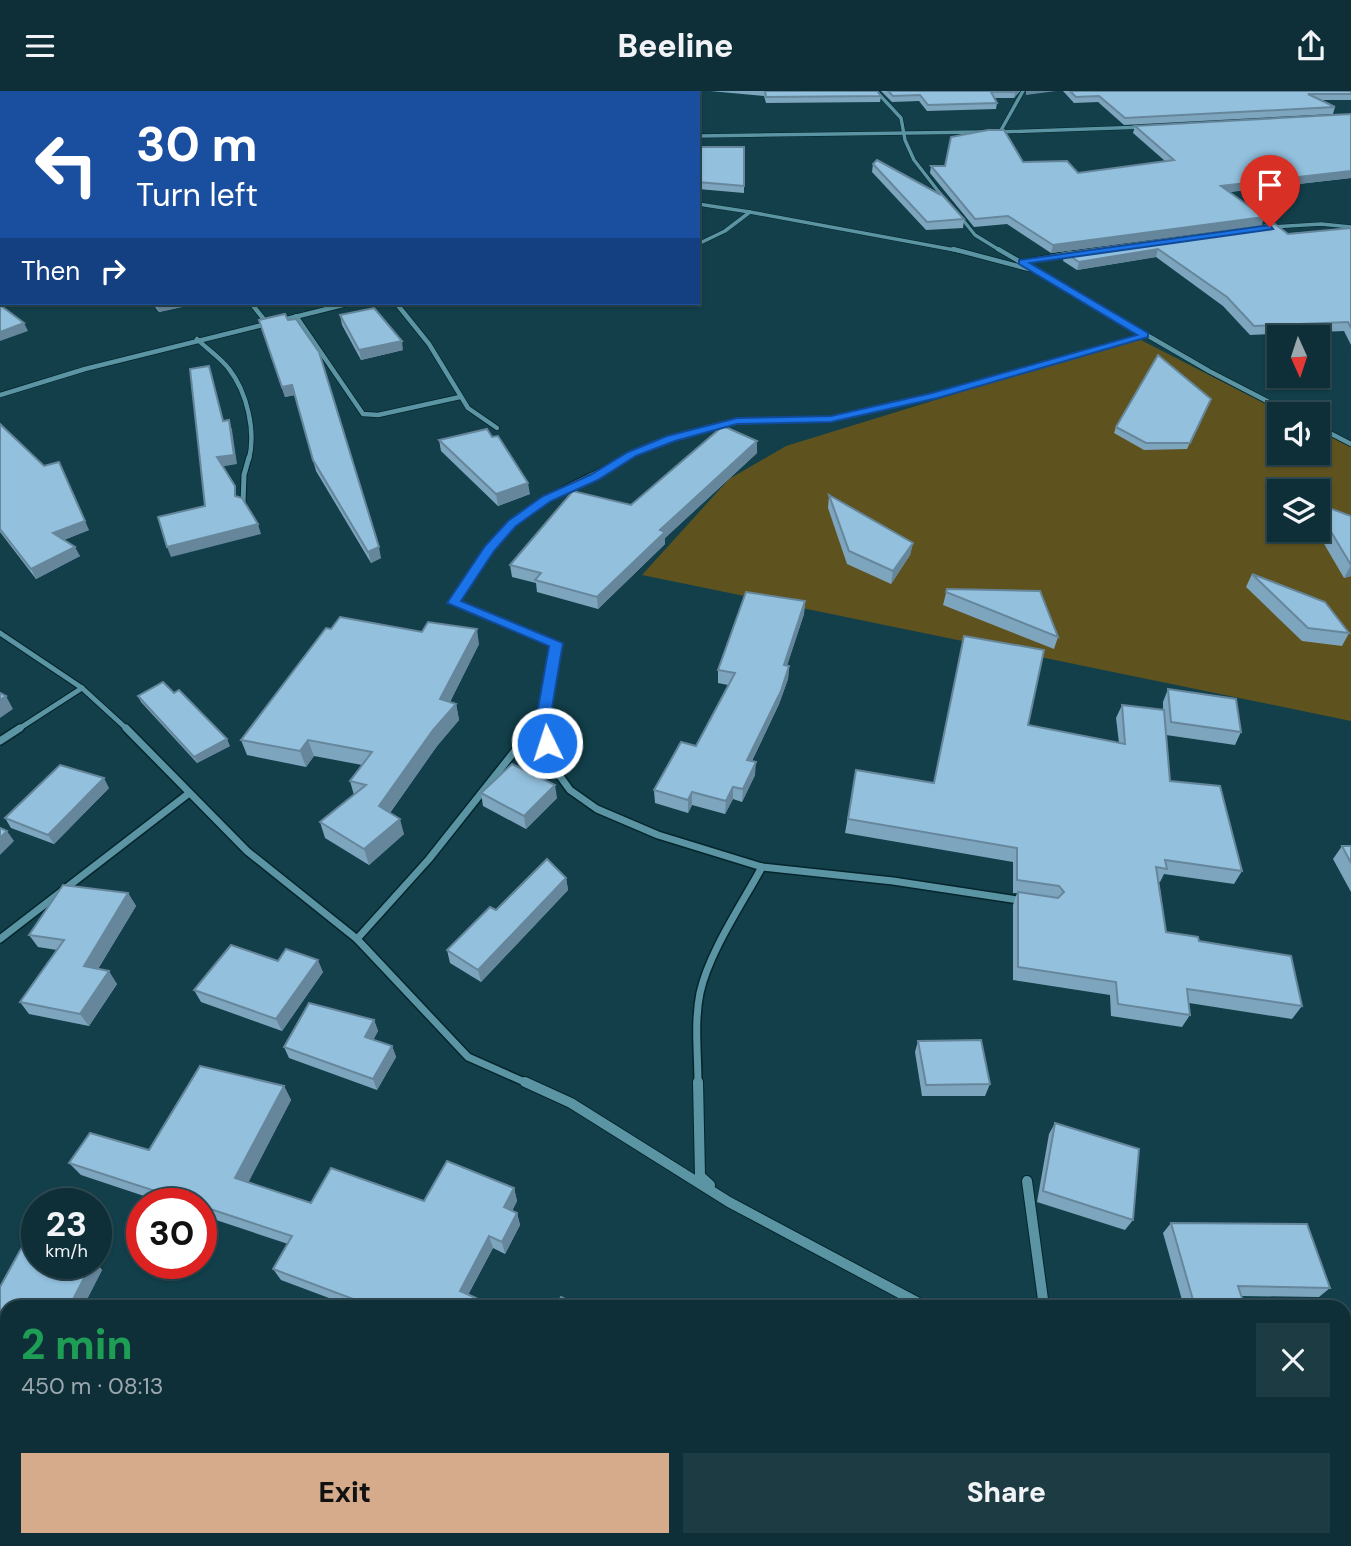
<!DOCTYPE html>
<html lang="en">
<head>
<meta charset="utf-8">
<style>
  body { margin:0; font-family:"DM Sans",sans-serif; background:#1c3b43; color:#f1f3f6; height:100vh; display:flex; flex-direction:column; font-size:26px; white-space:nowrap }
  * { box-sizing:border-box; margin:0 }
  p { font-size:23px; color:#9ba9ae }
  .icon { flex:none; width:38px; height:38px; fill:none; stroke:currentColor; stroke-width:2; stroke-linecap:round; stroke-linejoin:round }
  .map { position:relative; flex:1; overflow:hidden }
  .details { position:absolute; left:0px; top:1209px; width:1351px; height:247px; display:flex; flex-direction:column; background:#0e2f38; border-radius:21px 21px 0 0; box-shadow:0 2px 5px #0004,0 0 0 2px #2e4a53 }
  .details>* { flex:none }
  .guide { position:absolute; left:0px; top:0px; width:700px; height:214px; box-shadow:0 2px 5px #0004,0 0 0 2px #2e4a53; background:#1a4fa0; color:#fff; overflow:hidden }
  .needle { width:46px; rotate:177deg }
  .controls { position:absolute; left:1267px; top:234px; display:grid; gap:14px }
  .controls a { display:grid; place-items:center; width:63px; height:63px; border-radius:0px; background:#0e2f38; box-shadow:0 2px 5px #0004,0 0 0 2px #2e4a53; font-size:35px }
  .speed { position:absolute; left:21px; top:1097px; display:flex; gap:14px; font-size:35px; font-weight:700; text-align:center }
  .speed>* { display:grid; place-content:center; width:91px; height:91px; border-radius:50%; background:#0e2f38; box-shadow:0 2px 5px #0004,0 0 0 2px #2e4a53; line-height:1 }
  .speed small { font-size:18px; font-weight:400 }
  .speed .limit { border:10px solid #d22; background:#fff; color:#111 }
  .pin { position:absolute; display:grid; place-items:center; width:60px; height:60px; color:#fff; margin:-72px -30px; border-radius:50% 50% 50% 0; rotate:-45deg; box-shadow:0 0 7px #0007 }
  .pin .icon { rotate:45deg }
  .me { position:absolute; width:77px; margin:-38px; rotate:356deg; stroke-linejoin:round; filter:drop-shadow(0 0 5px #0008) }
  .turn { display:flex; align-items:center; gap:24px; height:147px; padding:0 21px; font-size:32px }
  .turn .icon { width:91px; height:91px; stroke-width:2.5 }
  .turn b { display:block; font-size:49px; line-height:60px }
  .then { display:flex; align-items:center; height:66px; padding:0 21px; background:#0003; gap:14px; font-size:26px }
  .round { display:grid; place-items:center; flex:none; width:74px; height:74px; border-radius:0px; background:#1c3b43 }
  .head { display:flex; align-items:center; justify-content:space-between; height:119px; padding:0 21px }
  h1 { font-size:42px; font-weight:800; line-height:52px; color:#1e9e55 }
  .action { display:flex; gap:14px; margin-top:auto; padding:14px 21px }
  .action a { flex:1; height:80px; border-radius:0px; background:#d6ab8b; color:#111; font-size:28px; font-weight:800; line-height:80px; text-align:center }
  .action a+a { background:#1c3b43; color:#f1f3f6 }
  header { display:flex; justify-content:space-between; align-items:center; height:91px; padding:0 21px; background:#0e2f38; font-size:32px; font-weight:800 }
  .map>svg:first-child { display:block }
</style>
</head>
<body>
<header><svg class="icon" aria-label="menu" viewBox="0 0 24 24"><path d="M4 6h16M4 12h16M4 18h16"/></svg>Beeline<svg class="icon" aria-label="share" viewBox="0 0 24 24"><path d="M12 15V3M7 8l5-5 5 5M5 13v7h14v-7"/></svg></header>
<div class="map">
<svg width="1351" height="1455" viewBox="0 0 1351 1455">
  <rect width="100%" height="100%" fill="#123f4a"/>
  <path fill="#5e521f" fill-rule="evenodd" d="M1137 247 1287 324H1279V362H1318V339L1351 356V630L642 484 729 388 786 355ZM1279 401H1318V439H1279Z"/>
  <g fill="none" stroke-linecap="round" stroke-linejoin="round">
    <defs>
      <g id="street-far4">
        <polyline points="876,0 901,27 905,49 914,69 942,105"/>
        <polyline points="999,41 1144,36"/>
        <polyline points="1000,41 1023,0"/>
        <polyline points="698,45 983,41"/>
        <polyline points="698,113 750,121"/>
        <polyline points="959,124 975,144 1001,160"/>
        <polyline points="1271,136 1321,133 1351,136"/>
        <polyline points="698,153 725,140 750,121 960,160"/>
      </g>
      <g id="street-far3">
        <polyline points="953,158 1029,178"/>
        <polyline points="998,158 1209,280 1294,324"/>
        <polyline points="1022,171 1072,162"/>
        <polyline points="251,212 266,231"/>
        <polyline points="396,212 429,253 468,317 497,337"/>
        <polyline points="296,225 363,323 378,324 460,306"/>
        <path d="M197 248C207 258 221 267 229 278 247 301 256 340 249 368"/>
        <polyline points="0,304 85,278 351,212"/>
        <polyline points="1318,336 1351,353"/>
        <polyline points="624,368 671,348 737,330 832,328 934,305 1145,244"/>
      </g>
      <g id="street-far2">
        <polyline points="243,412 244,384 249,366"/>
        <polyline points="0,542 82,597 128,639"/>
        <polyline points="17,639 82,597"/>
        <polyline points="531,639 544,623"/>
        <path d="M546 639 544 623 557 553 454 512C480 472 504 434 546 408 571 392 601 382 627 366"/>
      </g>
      <g id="street-far1">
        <polyline points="126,637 247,760 357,848 468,966 529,993"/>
        <polyline points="545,637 554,677 570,699 597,718 658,744 762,776 893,790 1025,810"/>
        <polyline points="0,650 20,637"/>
        <polyline points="0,848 188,703"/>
        <polyline points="357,848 429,768 533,637"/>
        <path d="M698 993C698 963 694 931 700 902 709 861 742 813 762 776"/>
      </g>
      <g id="street">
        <polyline points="525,991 571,1012 729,1111 926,1216"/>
        <polyline points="698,991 700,1085 710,1094"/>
        <polyline points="1027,1090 1044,1216"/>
        <polyline points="1188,1449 1193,1455"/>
      </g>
    </defs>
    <use href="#street-far4" stroke="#05252c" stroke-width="4.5"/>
    <use href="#street-far3" stroke="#05252c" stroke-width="6"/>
    <use href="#street-far2" stroke="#05252c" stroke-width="7"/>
    <use href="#street-far1" stroke="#05252c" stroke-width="10"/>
    <use href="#street" stroke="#05252c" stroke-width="12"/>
    <use href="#street-far4" stroke="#5b95a4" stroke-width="3.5"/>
    <use href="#street-far3" stroke="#5b95a4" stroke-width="4.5"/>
    <use href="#street-far2" stroke="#5b95a4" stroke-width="5"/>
    <use href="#street-far1" stroke="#5b95a4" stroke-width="7"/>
    <use href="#street" stroke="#5b95a4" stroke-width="10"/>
  </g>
  <g fill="#7ea5be">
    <polygon points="710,0 877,0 881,5 880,11 766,12 764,5"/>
    <polygon points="881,0 1020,0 1014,7 994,7 997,12 996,18 927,20 919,10 892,11"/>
    <polygon points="1063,0 1351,0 1351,9 1321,9 1335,16 1333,23 1124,34 1098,11 1074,12"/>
    <polygon points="1351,23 1351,87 1230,101 1262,134 1051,162 1007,133 974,136 930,82 931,75 1023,71 1078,82 1165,70 1133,42 1135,35"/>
    <polygon points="698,56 744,56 744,102 698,98"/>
    <polygon points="873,73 937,102 937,98 964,128 963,137 926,139 872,81"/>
    <polygon points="1351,137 1351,254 1344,240 1250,244 1223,215 1156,166 1077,179 1063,170 1065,162"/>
    <polygon points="152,212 200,212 159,221"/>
    <polygon points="340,224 403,259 361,269 342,234"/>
    <polygon points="259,229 381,467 371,472 316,380 295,304 285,306"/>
    <polygon points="1211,308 1187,358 1144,359 1114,342 1116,336"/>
    <polygon points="0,333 89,439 64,449 80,465 36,488 0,441"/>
    <polygon points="492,346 530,403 498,415 441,360 439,349"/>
    <polygon points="757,350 757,362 665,447 665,453 598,518 537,501 536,492 512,486 510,474"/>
    <polygon points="829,404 913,452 910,464 891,493 847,473 828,417"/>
    <polygon points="1318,413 1351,425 1351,485 1344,487 1316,439 1318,439"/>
    <polygon points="1252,483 1349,542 1342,555 1302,550 1246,496"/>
    <polygon points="947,498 1058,546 1054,558 943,514"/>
    <polygon points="805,510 804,523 787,574 789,575 788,588 779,613 752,670 755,684 742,711 733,708 725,723 692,714 688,722 655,712 654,699 696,655 728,594 718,592 718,579"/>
    <polygon points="331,538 479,553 450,611 456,613 459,629 437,655 390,722 404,743 369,774 325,747 320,731 354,704 350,690 362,674 314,665 306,676 247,664 241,649"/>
    <polygon points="1168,598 1241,641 1235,654 1166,644 1170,690 1242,780 1234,793 1164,783 1160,791 1159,791 1166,841 1199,850 1302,915 1292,928 1189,912 1190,924 1182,936 1111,925 1110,904 1013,889 1013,814 1017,802 1013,802 1013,771 845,742 856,679 933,692 1119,652 1116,627 1122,614 1163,619 1163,611"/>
    <polygon points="138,605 230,655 197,672 141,611"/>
    <polygon points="109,697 54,753 11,737 5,727"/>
    <polygon points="481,702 557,707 526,738 483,715"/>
    <polygon points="1342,755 1351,755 1351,801 1333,768"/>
    <polygon points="566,787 568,799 481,891 450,872 447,859 496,819"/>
    <polygon points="128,802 136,815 98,878 117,893 89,935 29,923 20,911 57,859 38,856 29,844"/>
    <polygon points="278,870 323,881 282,940 201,911 194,899"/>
    <polygon points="374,929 378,940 373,949 392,955 396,966 377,999 289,967 284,956"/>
    <polygon points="918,950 990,993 985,1005 922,1005 915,961"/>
    <polygon points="284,995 291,1009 248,1091 311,1112 424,1110 514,1097 517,1110 512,1120 517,1122 520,1134 505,1163 493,1157 468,1204 479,1216 353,1216 281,1189 273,1178 288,1153 201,1124 201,1113 168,1113 81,1084 69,1072 149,1059"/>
    <polygon points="1055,1032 1133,1129 1125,1139 1037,1111 1049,1043"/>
    <polygon points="1171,1132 1330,1197 1319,1206 1241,1205 1245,1216 1184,1216 1163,1142"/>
    <polygon points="37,1172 96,1172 102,1179 83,1216 7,1216 7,1318 0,1317 0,1196"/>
    <polygon points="1351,1345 1351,1390 1344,1385 1344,1361"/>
    <polygon points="1351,1435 1351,1455 1337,1455 1341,1449 1344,1449 1344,1445"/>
    <polygon points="1091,1449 1169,1449 1174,1455 1096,1455"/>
  </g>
  <g fill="#66869b">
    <polygon points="1016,0 1020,0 1014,7 1015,1"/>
    <polygon points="1026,0 1056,0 1026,4"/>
    <polygon points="1351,80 1351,87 1218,102 1221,95"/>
    <polygon points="1264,126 1262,134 1051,162 1053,154"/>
    <polygon points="1158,158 1156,166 1077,179 1079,171"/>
    <polygon points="156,212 200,212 159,221"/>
    <polygon points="24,232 28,240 0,250 0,241"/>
    <polygon points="402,250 403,259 361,269 359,259"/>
    <polygon points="292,294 295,304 285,306 282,296"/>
    <polygon points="229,329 232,339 237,373 220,376 217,366"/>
    <polygon points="757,350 757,362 665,447 665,453 598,518 597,506 660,439"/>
    <polygon points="59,371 89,439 58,451 53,442"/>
    <polygon points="528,392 530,403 498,415 496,403"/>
    <polygon points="258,433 261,443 171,466 167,456"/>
    <polygon points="913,452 910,464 891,493 893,480"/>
    <polygon points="75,456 80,465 36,488 31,478"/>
    <polygon points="379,456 381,467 371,472 368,461"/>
    <polygon points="1351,474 1351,485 1344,487"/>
    <polygon points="805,510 804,523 783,587 784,574"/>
    <polygon points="477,538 479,553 443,624 440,608"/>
    <polygon points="789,575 788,588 779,613 746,682 747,669"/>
    <polygon points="6,605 13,618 0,627 0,609"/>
    <polygon points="456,613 459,629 437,655 383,731 379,715 433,639"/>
    <polygon points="227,648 230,655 197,672 194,666"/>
    <polygon points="308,649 314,665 306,676 300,660"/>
    <polygon points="756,671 755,684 742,711 743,698"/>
    <polygon points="104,687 109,697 54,753 48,744"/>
    <polygon points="555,694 557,707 526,738 524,725"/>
    <polygon points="733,696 733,708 725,723 726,710"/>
    <polygon points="692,701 692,714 688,722 688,709"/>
    <polygon points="400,728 404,743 369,774 364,758"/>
    <polygon points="7,740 14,750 0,764 0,747"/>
    <polygon points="566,787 568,799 481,891 478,879"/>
    <polygon points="128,802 136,815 92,888 84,875"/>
    <polygon points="318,869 323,881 282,940 276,928"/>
    <polygon points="109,880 117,893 89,935 80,923"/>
    <polygon points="374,929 378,940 369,957 365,946"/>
    <polygon points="392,955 396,966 377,999 373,988"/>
    <polygon points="284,995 291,1009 244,1100 235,1087"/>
    <polygon points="514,1097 517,1110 507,1128 504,1116"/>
    <polygon points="517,1122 520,1134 505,1163 502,1151"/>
    <polygon points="489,1145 493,1157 464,1211 460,1200"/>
    <polygon points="92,1172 96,1172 102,1179 83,1216 69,1216"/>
    <polygon points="476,1207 479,1216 471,1216"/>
    <polygon points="345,1449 351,1449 354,1451 352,1455 342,1455"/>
  </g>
  <g fill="#92c0dd" stroke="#66869b" stroke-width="2">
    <polygon points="0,0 701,0 699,14 698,2 2,2 2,28 0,28"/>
    <polygon points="765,0 877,0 881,5 766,6"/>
    <polygon points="888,0 1016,0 1015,1 991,1 997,12 928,14 920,4 893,5"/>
    <polygon points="1070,0 1351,0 1351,3 1308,3 1335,16 1125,27 1099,5 1076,6"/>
    <polygon points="1351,23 1351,80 1221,95 1264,126 1053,154 1008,125 975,128 931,75 945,75 951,46 988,39 1004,39 1023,71 1067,70 1078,82 1174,69 1135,35"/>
    <polygon points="698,56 744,56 744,95 698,91"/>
    <polygon points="877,69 939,103 937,98 964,128 927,131 873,73"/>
    <polygon points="2,103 2,154 0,154 0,105"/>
    <polygon points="1275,133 1288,143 1351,137 1351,237 1348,231 1254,235 1227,206 1158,158 1079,171 1065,162"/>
    <polygon points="0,214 24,232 0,241"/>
    <polygon points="374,217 402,250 359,259 340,224"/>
    <polygon points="285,223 288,229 296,228 319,261 379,456 368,461 313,369 292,294 282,296 259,229"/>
    <polygon points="1158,264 1211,308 1190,352 1146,352 1116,336"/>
    <polygon points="209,275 223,330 229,329 234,364 217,366 235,395 235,405 242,407 258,433 167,456 158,426 205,415 190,278"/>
    <polygon points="0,333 44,375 59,371 85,430 53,442 75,456 31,478 0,438"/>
    <polygon points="723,335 757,350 660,439 665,441 597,506 535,489 541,482 510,474 573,400 631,414"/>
    <polygon points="487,338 492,346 498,345 528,392 496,403 439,349"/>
    <polygon points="829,404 913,452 893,480 849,460"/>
    <polygon points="1318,413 1351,425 1351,474 1318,419"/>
    <polygon points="1252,483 1325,511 1349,542 1308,537"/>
    <polygon points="947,498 1040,500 1058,546 946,501"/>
    <polygon points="746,501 805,510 784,574 789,575 781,600 747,669 756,671 743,698 733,696 726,710 692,701 688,709 654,699 681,651 696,655 735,582 718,579"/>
    <polygon points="340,526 422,541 428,531 477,538 440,608 456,613 433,639 379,715 400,728 364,758 320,731 366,694 350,690 372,661 308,649 300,660 241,649 326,537 331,538"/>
    <polygon points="964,545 1044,559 1028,634 1125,653 1122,614 1164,619 1170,690 1220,695 1242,780 1165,769 1167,778 1156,776 1166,841 1198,846 1199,850 1291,865 1302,915 1187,898 1190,924 1118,913 1116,891 1018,876 1018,801 1058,807 1064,801 1059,795 1017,789 1017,757 848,728 856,679 934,692"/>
    <polygon points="163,591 174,602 179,599 227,648 194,666 138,605"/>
    <polygon points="1168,598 1236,608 1241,641 1171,631"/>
    <polygon points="0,602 6,605 0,609"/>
    <polygon points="512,673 555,694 524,725 481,702"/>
    <polygon points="60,674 104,687 48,744 5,727"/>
    <polygon points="0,737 7,740 0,747"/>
    <polygon points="1342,755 1351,755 1351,772"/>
    <polygon points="547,768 566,787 478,879 447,859 490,816 496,819"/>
    <polygon points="63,794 128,802 84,875 109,880 80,923 20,911 64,849 29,844"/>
    <polygon points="231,854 278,870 286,858 318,869 276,928 194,899"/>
    <polygon points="309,912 374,929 365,946 392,955 373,988 284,956"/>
    <polygon points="981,949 990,993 926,994 918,950"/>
    <polygon points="200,975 284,995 235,1087 311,1112 331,1077 424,1110 447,1070 514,1097 504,1116 517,1122 502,1151 489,1145 460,1200 476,1207 471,1216 362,1216 364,1212 273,1178 292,1145 201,1115 201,1113 195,1113 69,1072 90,1042 149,1059"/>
    <polygon points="1055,1032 1139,1058 1133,1129 1043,1100"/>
    <polygon points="1171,1132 1307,1133 1330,1197 1238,1195 1245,1216 1195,1216"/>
    <polygon points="22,1156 37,1159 37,1172 92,1172 69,1216 7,1216 7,1313 0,1312 0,1196"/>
    <polygon points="561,1206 580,1216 556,1216"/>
    <polygon points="1351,1362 1351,1377 1346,1373"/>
    <polygon points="1351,1446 1351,1455 1344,1455"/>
    <polygon points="206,1449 345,1449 342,1455 216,1455"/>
    <polygon points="624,1449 746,1449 745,1452 749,1455 621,1455"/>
    <polygon points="1104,1449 1169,1449 1174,1455 1109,1455"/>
  </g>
  <polygon fill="#1a73e8" stroke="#114b97" stroke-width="2" points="1270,134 1273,138 1030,172 1148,242 1148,246 938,307 831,331 737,333 675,350 636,365 598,389 551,410 516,435 494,460 461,510 563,552 551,623 553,655 542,655 540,652 537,623 549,555 447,512 485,455 508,430 543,405 590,384 628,361 667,345 737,327 831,325 932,302 1137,244 1019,173 1019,169"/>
</svg>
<div class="controls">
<a><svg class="needle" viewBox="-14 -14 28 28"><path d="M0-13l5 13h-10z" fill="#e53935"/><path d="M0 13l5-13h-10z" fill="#9ba9ae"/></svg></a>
<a><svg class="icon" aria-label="sound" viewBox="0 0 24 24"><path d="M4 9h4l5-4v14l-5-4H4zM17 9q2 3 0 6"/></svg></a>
<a><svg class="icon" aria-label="layers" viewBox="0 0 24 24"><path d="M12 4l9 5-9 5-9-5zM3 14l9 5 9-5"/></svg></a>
</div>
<div class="speed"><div>23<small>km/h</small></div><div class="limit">30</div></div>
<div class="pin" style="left:1270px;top:136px;background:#d93025"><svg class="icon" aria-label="arrive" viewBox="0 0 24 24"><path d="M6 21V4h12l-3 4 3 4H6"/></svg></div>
<svg class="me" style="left:547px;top:652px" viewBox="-20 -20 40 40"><circle r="17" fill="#1a73e8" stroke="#fff" stroke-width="3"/><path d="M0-11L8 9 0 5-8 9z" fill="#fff"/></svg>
<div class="guide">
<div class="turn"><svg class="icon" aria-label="left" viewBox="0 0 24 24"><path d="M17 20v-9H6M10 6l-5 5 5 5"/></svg><div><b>30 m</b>Turn left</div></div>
<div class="then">Then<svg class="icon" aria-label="right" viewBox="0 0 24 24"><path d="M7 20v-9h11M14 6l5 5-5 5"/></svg></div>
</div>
<section class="details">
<div class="head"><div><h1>2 min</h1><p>450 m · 08:13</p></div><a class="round"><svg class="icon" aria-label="close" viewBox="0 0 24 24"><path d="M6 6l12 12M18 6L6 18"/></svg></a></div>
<div class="action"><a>Exit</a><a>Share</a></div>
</section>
</div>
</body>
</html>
